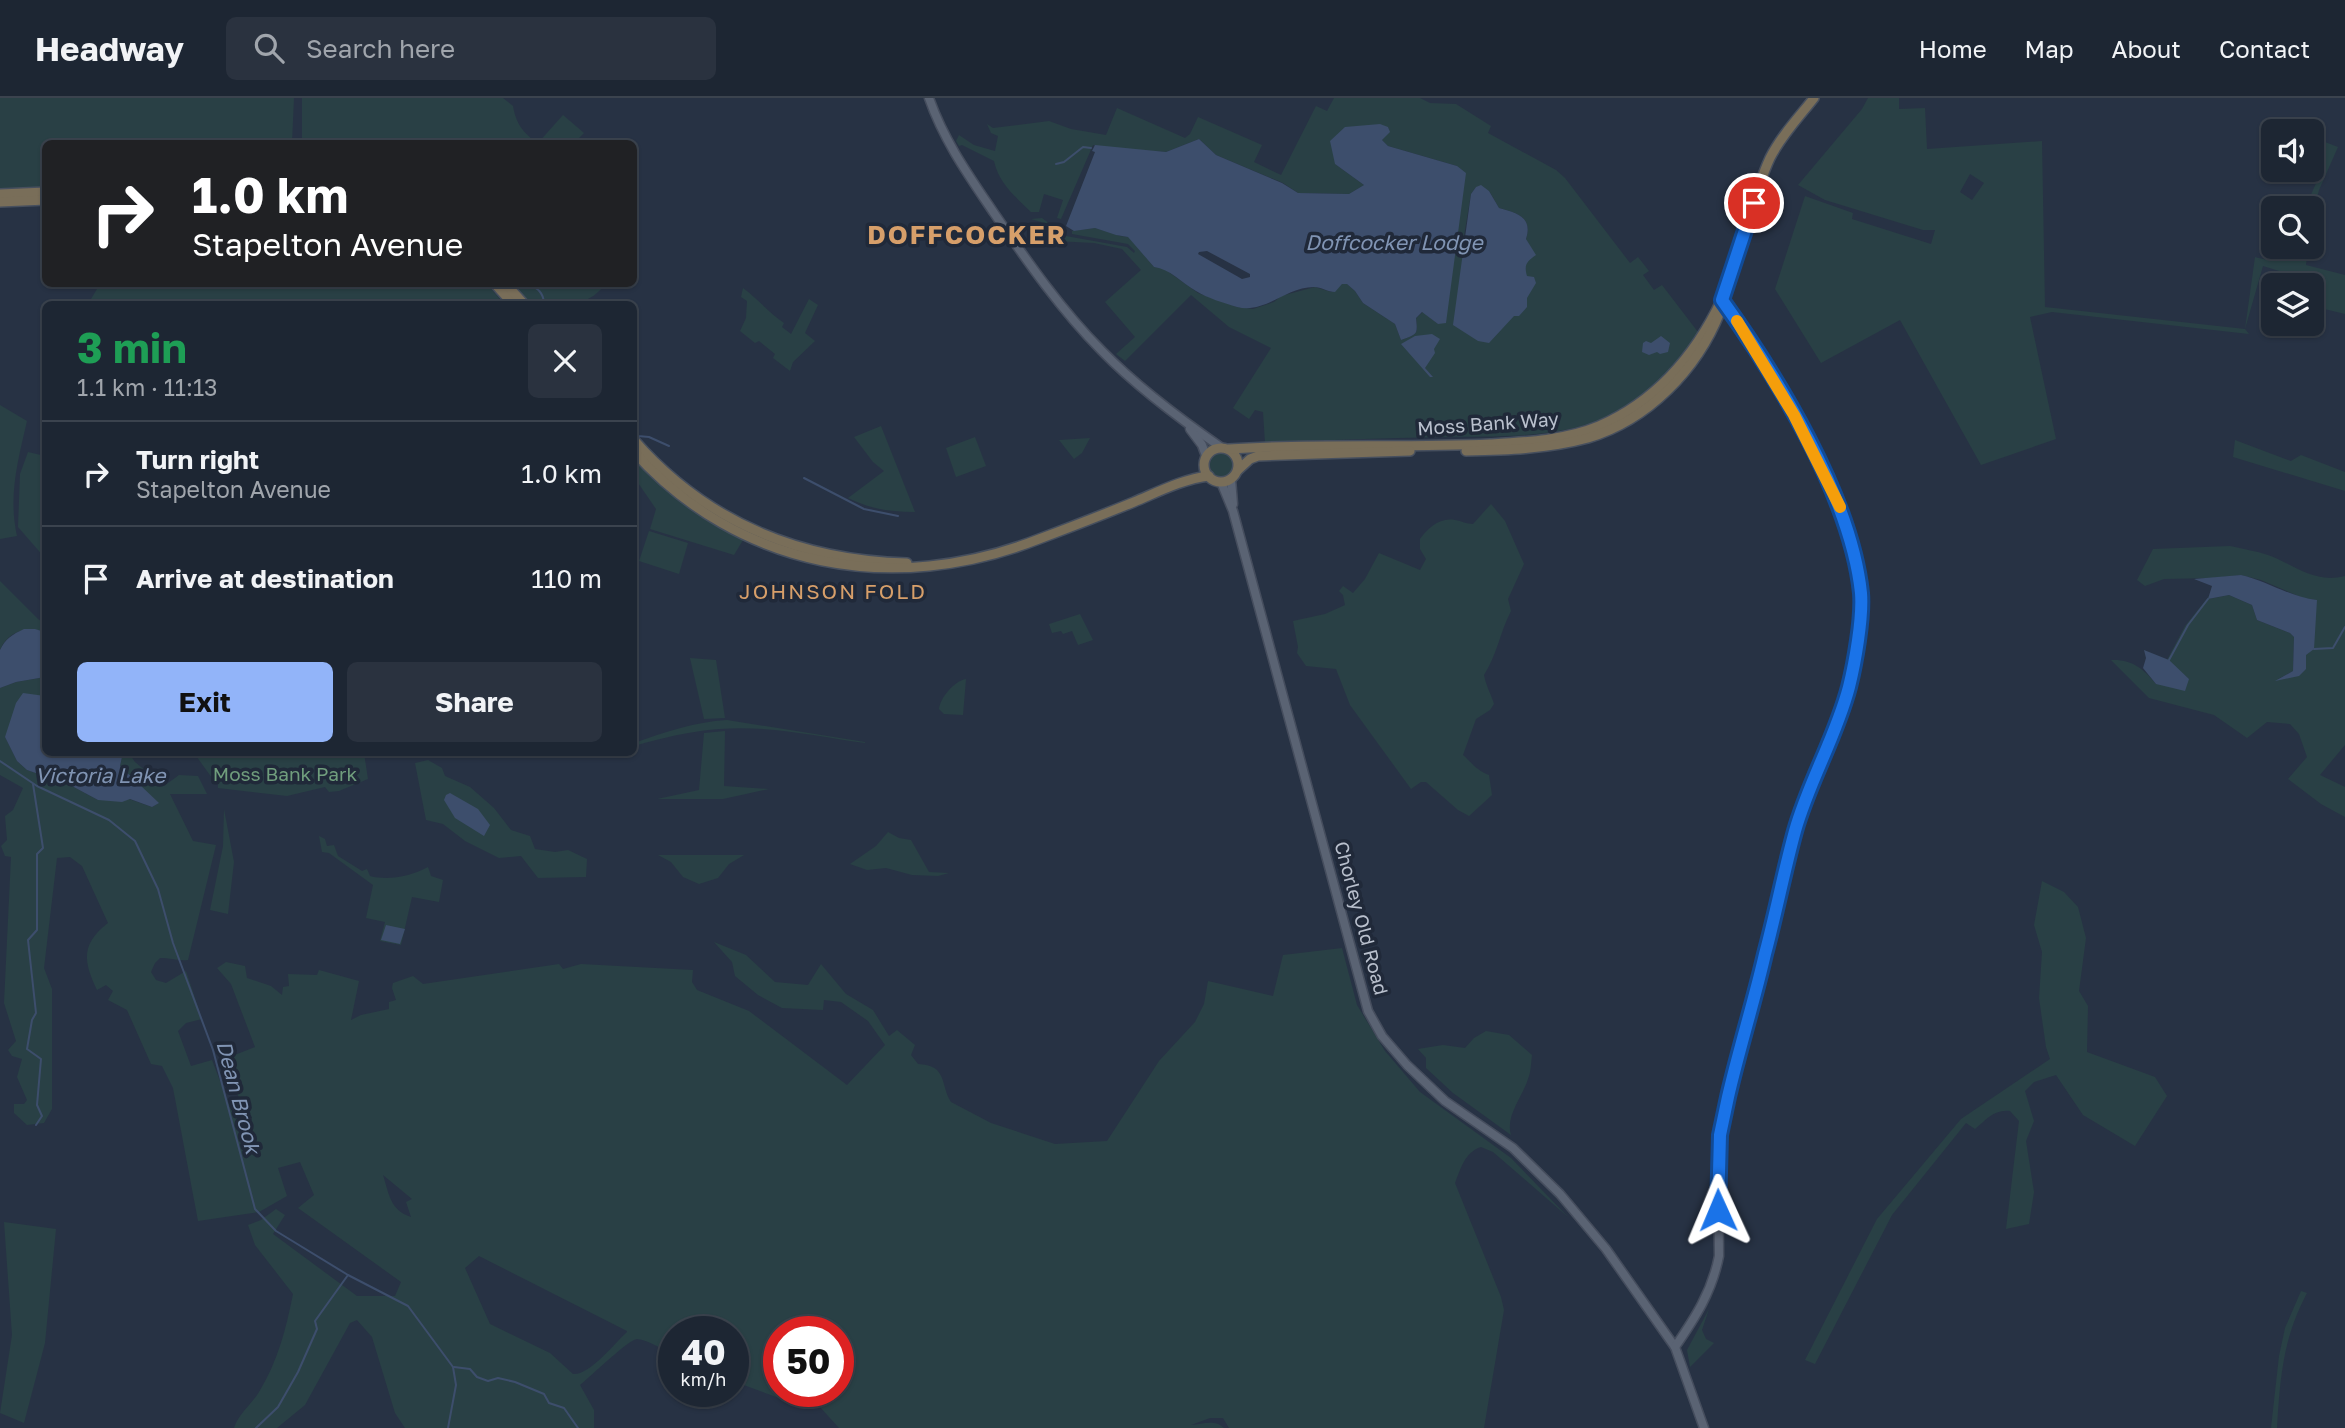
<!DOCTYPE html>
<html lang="en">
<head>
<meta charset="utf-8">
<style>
  body { margin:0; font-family:"Golos Text",sans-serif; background:#2a323f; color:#f1f3f6; height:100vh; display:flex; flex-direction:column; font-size:26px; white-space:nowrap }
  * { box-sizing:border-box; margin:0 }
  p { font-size:23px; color:#a0a5ac }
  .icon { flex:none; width:38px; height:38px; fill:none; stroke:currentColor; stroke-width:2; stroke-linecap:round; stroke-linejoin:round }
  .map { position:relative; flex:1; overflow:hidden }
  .panel { position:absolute; left:42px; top:203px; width:595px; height:455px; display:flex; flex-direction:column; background:#1d2633; border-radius:10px; box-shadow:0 2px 5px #0004,0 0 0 2px #3b434e }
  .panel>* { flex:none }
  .hud { position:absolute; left:42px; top:42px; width:595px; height:147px; border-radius:10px; box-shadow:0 2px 5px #0004,0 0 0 2px #3b434e; background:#202124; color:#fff; overflow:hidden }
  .fabs { position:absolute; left:2261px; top:21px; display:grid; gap:14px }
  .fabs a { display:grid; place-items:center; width:63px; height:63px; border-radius:10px; background:#1d2633; box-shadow:0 2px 5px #0004,0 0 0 2px #3b434e; font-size:35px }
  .speed { position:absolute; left:658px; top:1218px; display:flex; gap:14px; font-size:35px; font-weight:700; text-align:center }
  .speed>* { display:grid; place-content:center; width:91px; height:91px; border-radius:50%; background:#1d2633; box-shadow:0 2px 5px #0004,0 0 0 2px #3b434e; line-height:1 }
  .speed small { font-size:18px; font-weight:400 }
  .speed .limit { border:10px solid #d22; background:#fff; color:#111 }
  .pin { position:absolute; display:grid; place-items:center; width:60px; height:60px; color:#fff; margin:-30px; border:4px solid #fff; border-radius:50%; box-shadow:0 2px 7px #0007 }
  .me { position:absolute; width:77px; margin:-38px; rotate:359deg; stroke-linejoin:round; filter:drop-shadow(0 0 5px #0008) }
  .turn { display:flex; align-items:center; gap:24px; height:147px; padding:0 35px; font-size:32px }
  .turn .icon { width:91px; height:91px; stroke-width:2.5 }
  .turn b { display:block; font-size:49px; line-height:60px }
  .round { display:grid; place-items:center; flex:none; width:74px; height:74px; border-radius:10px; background:#2a323f }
  .overview { display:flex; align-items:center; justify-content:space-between; height:119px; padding:0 35px }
  h1 { font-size:42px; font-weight:700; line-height:52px; color:#1e9e55 }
  .action { display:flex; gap:14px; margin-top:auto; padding:14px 35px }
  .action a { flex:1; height:80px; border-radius:10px; background:#92b4f9; color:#111; font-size:28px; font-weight:700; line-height:80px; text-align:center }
  .action a+a { background:#2a323f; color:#f1f3f6 }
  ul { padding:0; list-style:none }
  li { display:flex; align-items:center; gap:21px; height:105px; padding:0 35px; border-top:2px solid #3b434e }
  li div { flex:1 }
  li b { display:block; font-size:26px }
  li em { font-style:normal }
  header { display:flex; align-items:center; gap:42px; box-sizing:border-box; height:98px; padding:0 35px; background:#1d2633; border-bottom:2px solid #3b434e }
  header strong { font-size:33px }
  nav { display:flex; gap:38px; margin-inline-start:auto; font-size:24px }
  .search { width:490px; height:63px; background:#2a323f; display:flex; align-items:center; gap:18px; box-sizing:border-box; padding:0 24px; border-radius:10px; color:#a0a5ac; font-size:26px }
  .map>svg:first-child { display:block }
</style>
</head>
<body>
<header>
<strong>Headway</strong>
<div class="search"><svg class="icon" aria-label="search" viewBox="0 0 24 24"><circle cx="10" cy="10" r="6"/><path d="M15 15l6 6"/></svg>Search here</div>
<nav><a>Home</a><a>Map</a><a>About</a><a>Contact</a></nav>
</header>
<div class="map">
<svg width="2345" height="1330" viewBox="0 0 2345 1330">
  <rect width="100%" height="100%" fill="#273244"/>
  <g fill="#294045" fill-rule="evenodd">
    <polygon points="0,0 294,0 292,45 46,46 45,89 0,91"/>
    <path d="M302 0H503L513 8C516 26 523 34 537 45H302Z"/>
    <path d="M1334 0H1420L1430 5 1456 6 1491 28 1488 35 1556 72 1565 80 1630 165 1638 159 1649 173 1643 177 1654 192 1662 187 1698 234C1673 271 1643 306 1600 322 1551 341 1494 338 1442 339 1383 340 1324 342 1265 345L1263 314 1255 312 1249 321 1233 310 1271 250 1229 229 1191 197 1125 263 1116 256 1135 239 1105 204 1141 172 1122 151 1094 145 1055 143 1041 124 1031 121 1042 120 1066 138 1127 149 1134 155 1135 153 1128 146 1072 136V133L1095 130 1120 138 1129 139 1154 169 1163 170 1198 195 1237 209 1253 211 1274 204 1281 198 1315 189 1331 194 1342 186H1347L1355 193 1363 205 1395 226 1401 242C1417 236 1418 237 1416 220L1423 214 1438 226 1457 68 1388 48 1382 42 1389 33 1388 29 1335 66 1364 87 1349 96 1298 95 1283 85 1216 57 1199 41 1166 54 1105 50 1093 47 1061 121 1057 120 1063 102 1044 96 1039 114H1031C1015 98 999 86 994 63L962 47 959 48 956 43 959 37 974 47 995 53 998 38 991 35 987 26 993 30 1049 23 1071 31 1106 37 1117 10 1185 40 1190 36 1198 19 1262 47 1254 64 1281 77 1316 8 1327 13ZM1476 89 1489 93 1499 110C1517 115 1533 119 1526 141L1531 152 1524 169 1527 200 1463 144 1471 96Z"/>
    <path d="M1868 0H1899V11L1925 10 1927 51 2042 43 2045 209 2245 231 2255 159C2272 164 2281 161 2294 149H2308L2306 167 2345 177V216L2312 208V187H2294L2295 178 2263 168 2245 231 2249 236 2052 214 2030 219 2056 341 1981 367 1900 222 1821 265 1775 191 1805 98 1853 115 1852 121 1931 146 1935 132H1923L1825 102 1798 87 1862 11ZM1970 76 1984 85 1972 102 1960 94Z"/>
    <polygon points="563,17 584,35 574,45 538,45"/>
    <polygon points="2312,39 2338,49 2319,92 2312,119 2312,110 2305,110 2325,65 2312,55"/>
    <polygon points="100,186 487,186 504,206 88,206"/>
    <path d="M513 186H605C592 205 571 209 551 202L549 205 551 206H530Z"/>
    <path d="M743 190C758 201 769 215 784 225L782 229 791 236 809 201 818 207 805 235 815 243 793 264 790 273 773 260 775 256 759 243 755 245 740 233 746 220 747 203 741 199Z"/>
    <path d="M0 307 27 323C18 362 8 398 17 438L0 441Z"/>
    <path d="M881 328 915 414C890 414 871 411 848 400L884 373 873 364 854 339Z"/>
    <polygon points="975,339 986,368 956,379 946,350"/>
    <polygon points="1090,340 1082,355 1074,361 1059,342"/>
    <polygon points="2235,342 2291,363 2301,357 2345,374 2345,393 2233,359"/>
    <polygon points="28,354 45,358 45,460 18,429 20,376"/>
    <circle cx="1222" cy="367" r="12"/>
    <path d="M634 361C665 396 702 421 743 442L734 457 650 431 656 411 634 379Z"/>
    <path d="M1491 406 1505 423 1524 466 1508 501 1511 513C1500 534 1497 557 1484 577 1486 588 1491 596 1494 606L1490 612 1476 621 1463 657C1472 665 1476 672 1489 677L1492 697 1469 718 1458 712 1426 684H1421L1411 691 1350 607 1336 571 1306 568 1297 555 1298 549 1293 523 1325 516 1345 507 1343 497 1339 493 1343 488 1353 495 1365 481 1379 455 1420 472 1426 461 1420 451V441C1428 430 1440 419 1455 422 1462 423 1466 426 1473 426Z"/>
    <polygon points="649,433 688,445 679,476 639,463"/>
    <path d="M2230 448C2243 451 2256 453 2268 457 2295 467 2314 486 2345 478V647L2320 677 2345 689V719L2321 706 2288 681 2307 659 2299 636 2290 626 2267 624 2247 640 2214 617 2149 600 2111 562C2132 561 2144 571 2156 586L2189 581 2167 562 2185 528 2209 498V501L2229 497 2252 507 2257 522 2290 535 2294 539 2293 573 2278 581 2306 571V557L2316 502 2303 500 2261 482 2241 477 2214 480 2164 481 2145 488 2137 482 2153 451Z"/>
    <path d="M0 483 38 521 46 526 45 534C27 528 8 533 0 552Z"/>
    <polygon points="1080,516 1093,542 1078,547 1072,533 1063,536 1061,533 1052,535 1049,526"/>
    <polygon points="690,560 716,562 725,620 704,621"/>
    <path d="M45 579V598L5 639 17 663 27 672 70 687 98 702 129 701 152 709 158 705 120 668 122 659 120 655H129L135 664 164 688 179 677 198 678 207 696H170L193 743 216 747 188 862C178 863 171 860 160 860L155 865 151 874 156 882 166 885 186 873 202 921 186 925 178 933 191 968 212 962 230 1009 241 1004 222 962 255 949 231 886 217 870 226 864 245 868 247 880 271 888 282 897 283 889 289 888 288 876 317 877 319 872 359 883 351 922 361 917 389 911V904L396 902 392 890 393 885 413 878 423 886 559 866 563 871 581 866 693 872 692 884 697 892 749 913 847 987 885 947 868 923 841 904 824 902 823 912 782 910 758 897 735 878 732 864 714 844 746 857 775 884 808 887 821 866 846 896 873 912 889 938 897 932 915 947 911 957 918 966C948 967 940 987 951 1004L991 1025 1055 1046 1107 1043 1159 963 1195 924 1204 906 1208 883 1273 898 1283 857 1342 850 1357 907 1385 953 1420 994 1511 1060 1568 1119 1493 1054 1481 1049C1465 1054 1461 1070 1455 1085L1501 1199 1504 1212 1484 1330H1229L1223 1320H1210L1191 1327C1203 1326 1215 1321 1224 1330H839L810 1298 800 1308 733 1283V1234H674V1257C663 1252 649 1242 637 1241 629 1241 590 1279 580 1287L594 1312V1330H405L395 1315 372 1239 357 1222 350 1225 305 1307 277 1330H234C239 1315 251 1307 259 1294 278 1263 286 1231 293 1196L255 1147 248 1127 261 1122 276 1111 285 1117 273 1136 357 1198H395L401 1184 298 1110 314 1097 300 1064 278 1070 287 1098 259 1114 198 1123 173 990 162 968 151 966 127 912 108 902 113 893 106 887 97 892C83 863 81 846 108 825L82 768 70 759 57 760 44 870 52 891V1011L44 1025 27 1027 14 1015V1006H24L27 1002 17 979 22 961 12 958 8 952 16 943 4 905 11 759 5 758 1 748 7 742 5 718 13 712 23 690 0 677V590L16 584ZM383 1077 412 1101 406 1104 411 1119C390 1112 389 1096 383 1077ZM479 1158 627 1233V1234C615 1245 589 1278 573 1276L550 1255 490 1226 465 1170ZM779 1234H838V1293H779Z"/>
    <path d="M966 581 963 617 944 616 939 611C940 600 954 583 966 581Z"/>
    <path d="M727 622 865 644V645C816 638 768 627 719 631 690 633 662 640 634 648V645C665 634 694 624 727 622Z"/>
    <polygon points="725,633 724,688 769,691 723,701 657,701 699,692 704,635"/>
    <polygon points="194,655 364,655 368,681 339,693 329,694 325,689 287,698 218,690 218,685 212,680"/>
    <polygon points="428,662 442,670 445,678 470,689 494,710 511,732 530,738 535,751 555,754 568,752 587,761 586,779 538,780 521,758 499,760 465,743 443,726 426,722 415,665"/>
    <polygon points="224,711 234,764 228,816 210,812 223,748"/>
    <polygon points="888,734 899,740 911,742 929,774 949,775 938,778 912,777 886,770 867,772 850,766 876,748"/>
    <path d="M319 738 325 741 327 748 334 747 338 758 362 773 367 771 370 778C388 783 412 778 428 769L431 778 443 782 439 804 412 799 401 847 380 843 385 824 366 820 373 787 329 755 322 754Z"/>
    <polygon points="658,757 744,757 729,766 718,780 699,786 683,779 671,764"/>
    <path d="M2042 783 2064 794 2078 809 2086 840 2079 893 2088 908 2087 954 2155 979 2167 998 2135 1048 2083 1017 2056 977 2034 984 2025 993 2034 1023 2026 1043 2034 1094 2029 1126 2006 1131 2019 1023 2010 1013C1994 1011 1986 1022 1975 1031L1966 1025 1892 1117 1815 1266 1805 1262 1877 1121 1961 1021 2050 961 2046 949 2039 900 2042 854 2034 827Z"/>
    <path d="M1486 933 1509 937 1532 957C1531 965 1531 974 1528 981 1523 998 1505 1018 1511 1037L1453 995 1426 970V960L1418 951 1443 947 1465 950 1474 940Z"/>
    <polygon points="4,1124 56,1131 45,1245 24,1325 0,1315 12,1237"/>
    <path d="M2301 1193 2307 1195C2283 1240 2280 1280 2277 1330H2271L2279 1258 2285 1230Z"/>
    <polygon points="1709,1211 1702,1232 1706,1241 1714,1245 1690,1269 1687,1252"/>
  </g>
  <g fill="#3d4e6c" fill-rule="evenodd">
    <path d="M1380 26 1388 29 1390 34 1382 42 1388 48 1457 68 1466 75 1446 225 1438 226 1422 214 1416 220C1418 237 1417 236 1401 242L1395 226 1363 205 1355 193 1347 186H1342L1335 194C1328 194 1321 189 1314 189 1285 189 1266 216 1237 209 1224 205 1207 200 1196 193 1182 185 1170 171 1154 169L1128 139 1116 137 1095 130 1074 133 1066 128 1095 54 1092 53 1095 47 1166 54 1199 41 1216 57 1282 85 1298 95 1349 96 1364 87 1335 66 1330 43 1345 29ZM1207 153 1250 176V179L1242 181 1198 156 1199 154Z"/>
    <path d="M1481 87 1489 93 1499 110C1517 115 1533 119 1526 141L1536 157C1526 164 1524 167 1527 178L1534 179 1536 185 1527 200V209L1519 218H1514L1489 245 1478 243 1453 227 1471 96 1476 89Z"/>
    <polygon points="1432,236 1440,241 1434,251 1435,255 1425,270 1433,279 1430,279 1401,246 1415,238"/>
    <polygon points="1661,238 1670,245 1668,254 1660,256 1657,254 1649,257 1642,254 1643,245 1646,243 1651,245"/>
    <path d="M2241 477C2267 483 2290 499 2317 502L2314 551 2306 557V571L2299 578 2275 583 2293 573 2294 539 2290 535 2257 522 2252 507 2229 497 2208 501 2212 488 2194 481Z"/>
    <path d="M24 531H35L45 534V579L16 584 0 590V552C5 541 13 536 24 531Z"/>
    <polygon points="2144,552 2169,562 2189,581 2185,593 2156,586 2143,570 2146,560"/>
    <polygon points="23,595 45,598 46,654 120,655 122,659 120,668 159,705 152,709 130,701 122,704 98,702 70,687 27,672 17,663 5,639 16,605"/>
    <polygon points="450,695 478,711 490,727 484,738 455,720 444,702 446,697"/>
    <polygon points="386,827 405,831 400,846 381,842"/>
  </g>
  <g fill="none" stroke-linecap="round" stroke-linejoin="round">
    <g stroke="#3d4e6c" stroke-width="2">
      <polyline points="1056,66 1064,64 1083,49 1091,50"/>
      <path d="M529 186C538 191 543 194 544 205L548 206"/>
      <polyline points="634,332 638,338 649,339 669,348"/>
      <polyline points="804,380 864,411 898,418"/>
      <polyline points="2314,551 2333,550 2345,529"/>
      <polyline points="2169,562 2188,527 2208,501"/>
      <polyline points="0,663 37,688 109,722 135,743 158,791 173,845 213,952 255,1111 276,1133 348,1177 408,1208 453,1269 456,1287 448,1330"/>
      <polyline points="33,686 43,750 37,756 37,832 28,842 36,915 32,922 27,951 41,961 37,1007 42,1018 36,1027"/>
      <polyline points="454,1269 470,1271 477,1279 488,1283 498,1280 515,1284 544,1296 549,1305 564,1310 578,1330"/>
      <polyline points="256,1330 278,1309 298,1274 317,1231 315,1223 348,1177"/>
    </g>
    <defs>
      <g id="major">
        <path d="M929 0C944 43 969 78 994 115 1027 163 1061 212 1102 253 1138 290 1180 321 1222 350"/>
        <polyline points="1190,331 1202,347 1206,358"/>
        <polyline points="1231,381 1233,406"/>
        <polyline points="1221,384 1233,413 1368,913 1382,938 1407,967 1445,1003 1513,1050 1560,1096 1606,1151 1675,1249 1704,1330"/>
        <path d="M1675 1249C1695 1220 1712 1194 1719 1158L1718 1067 1720 1037 1728 999 1795 732 1849 590 1855 557 1861 497 1849 434 1830 387 1779 291 1754 248 1722 202"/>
      </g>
      <g id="highway">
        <polyline points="0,96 46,94"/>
        <polyline points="0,104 46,102"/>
        <polyline points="495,186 513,206"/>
        <polyline points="506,186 524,206"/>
        <path d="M634 342C706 424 798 462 907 465"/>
        <circle cx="1221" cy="367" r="17"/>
        <path d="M1229 351C1316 345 1403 350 1490 346 1526 344 1566 342 1599 328 1656 303 1696 256 1722 201 1744 156 1749 105 1770 60 1781 38 1799 19 1814 0"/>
        <path d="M1466 353C1507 352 1548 351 1588 340 1648 322 1697 272 1720 214"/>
        <path d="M634 354C740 471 894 498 1039 441 1071 429 1102 417 1134 404 1158 394 1183 381 1209 378"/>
        <polyline points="1238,372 1250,361 1258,358 1410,353"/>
      </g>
    </defs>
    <use href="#major" stroke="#454d5d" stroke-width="11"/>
    <use href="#highway" stroke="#464f5e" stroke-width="12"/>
    <use href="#major" stroke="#5a6373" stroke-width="8"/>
    <use href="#highway" stroke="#796e59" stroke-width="9"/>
  </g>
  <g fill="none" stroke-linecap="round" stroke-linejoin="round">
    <defs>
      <path id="route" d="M1718 1112 1720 1037 1728 999C1739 951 1754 904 1765 856 1776 815 1784 773 1795 733 1809 683 1836 639 1849 589 1855 565 1863 520 1861 495 1851 399 1778 280 1722 202L1754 105"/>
    </defs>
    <use href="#route" stroke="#114b97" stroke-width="18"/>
    <use href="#route" stroke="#1a73e8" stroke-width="12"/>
    <polyline stroke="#f59e0b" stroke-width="12" points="1737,223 1794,317 1840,409"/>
  </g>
  <g text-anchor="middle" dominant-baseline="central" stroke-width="7" stroke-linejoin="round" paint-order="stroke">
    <g font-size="19" fill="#b9c0cd" stroke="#202939">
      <text transform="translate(1488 325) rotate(-4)">Moss Bank Way</text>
      <text transform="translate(1362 820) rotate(75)">Chorley Old Road</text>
    </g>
    <g font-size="19" fill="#709e7d" stroke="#202939">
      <text x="285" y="675">Moss Bank Park</text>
    </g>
    <g font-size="21" font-style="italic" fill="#8094b3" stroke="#202939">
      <text x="1394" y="144">Doffcocker Lodge</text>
      <text x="100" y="677">Victoria Lake</text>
      <text transform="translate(239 999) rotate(75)">Dean Brook</text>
    </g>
    <g font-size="21" letter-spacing="2" fill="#d79f6a" stroke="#202939">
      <text x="833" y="493">JOHNSON FOLD</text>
    </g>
    <g font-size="26" font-weight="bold" letter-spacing="2" fill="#d79f6a" stroke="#202939">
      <text x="967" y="136">DOFFCOCKER</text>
    </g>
  </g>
</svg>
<div class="fabs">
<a><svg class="icon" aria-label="sound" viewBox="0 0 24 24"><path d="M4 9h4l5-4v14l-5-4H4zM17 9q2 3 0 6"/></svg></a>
<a><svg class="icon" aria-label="search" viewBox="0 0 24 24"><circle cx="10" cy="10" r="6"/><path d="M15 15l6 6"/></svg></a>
<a><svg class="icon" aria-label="layers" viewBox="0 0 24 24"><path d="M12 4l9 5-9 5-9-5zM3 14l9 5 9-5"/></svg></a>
</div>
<div class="speed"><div>40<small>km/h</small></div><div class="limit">50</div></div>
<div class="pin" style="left:1754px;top:105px;background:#d93025"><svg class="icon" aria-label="arrive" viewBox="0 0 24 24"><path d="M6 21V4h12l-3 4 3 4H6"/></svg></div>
<svg class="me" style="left:1718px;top:1112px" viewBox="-20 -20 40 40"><path d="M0-17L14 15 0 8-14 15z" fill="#1a73e8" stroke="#fff" stroke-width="4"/></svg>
<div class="hud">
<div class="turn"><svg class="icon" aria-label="right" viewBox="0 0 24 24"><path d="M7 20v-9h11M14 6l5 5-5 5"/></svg><div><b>1.0 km</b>Stapelton Avenue</div></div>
</div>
<section class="panel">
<div class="overview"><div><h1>3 min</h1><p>1.1 km · 11:13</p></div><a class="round"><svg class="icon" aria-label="close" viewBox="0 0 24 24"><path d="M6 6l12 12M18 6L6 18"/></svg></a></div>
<ul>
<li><svg class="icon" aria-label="right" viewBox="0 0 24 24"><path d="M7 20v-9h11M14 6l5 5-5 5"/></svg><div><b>Turn right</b><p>Stapelton Avenue</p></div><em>1.0 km</em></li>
<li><svg class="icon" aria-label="arrive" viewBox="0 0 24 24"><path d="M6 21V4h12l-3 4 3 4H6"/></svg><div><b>Arrive at destination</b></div><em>110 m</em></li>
</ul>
<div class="action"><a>Exit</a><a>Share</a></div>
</section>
</div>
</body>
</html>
